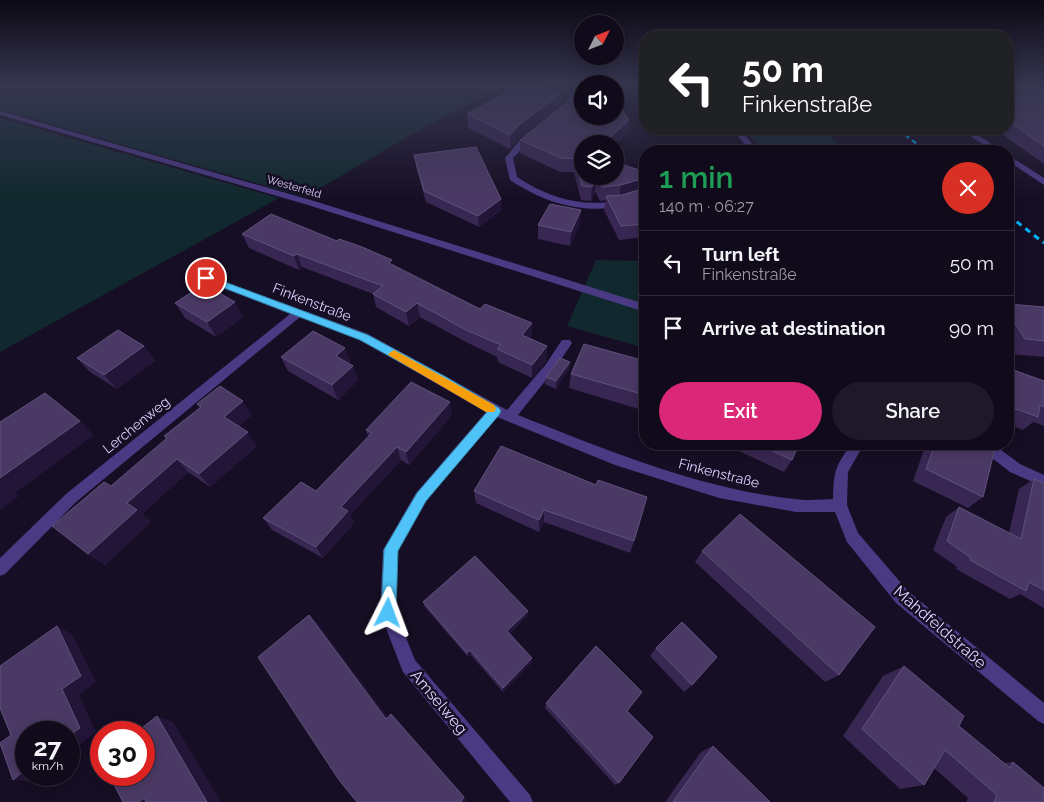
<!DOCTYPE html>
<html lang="en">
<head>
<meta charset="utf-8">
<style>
  body { margin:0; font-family:Raleway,sans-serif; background:#1e1828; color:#f1f3f6; height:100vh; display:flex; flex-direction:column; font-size:19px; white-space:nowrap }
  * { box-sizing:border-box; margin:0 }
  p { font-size:16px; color:#9c9aa3 }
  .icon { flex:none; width:28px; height:28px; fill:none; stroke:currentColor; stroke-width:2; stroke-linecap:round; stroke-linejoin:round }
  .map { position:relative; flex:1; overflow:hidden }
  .sheet { position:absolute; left:639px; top:145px; width:375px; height:305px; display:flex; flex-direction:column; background:#100a1b; border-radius:20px; box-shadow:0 2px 12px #0003,0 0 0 1px #302b3a }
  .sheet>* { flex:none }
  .top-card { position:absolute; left:639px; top:30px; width:375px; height:105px; border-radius:20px; box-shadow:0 2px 12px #0003,0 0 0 1px #302b3a; background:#202124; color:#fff; overflow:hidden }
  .needle { width:32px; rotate:48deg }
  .fabs { position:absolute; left:574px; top:15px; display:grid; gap:10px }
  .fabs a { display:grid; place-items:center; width:50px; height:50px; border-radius:50%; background:#100a1b; box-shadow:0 2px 12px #0003,0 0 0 1px #302b3a; font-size:25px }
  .speed { position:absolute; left:15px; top:721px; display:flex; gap:10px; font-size:25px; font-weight:700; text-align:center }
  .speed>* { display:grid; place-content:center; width:65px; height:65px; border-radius:50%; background:#100a1b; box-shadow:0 2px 12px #0003,0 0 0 1px #302b3a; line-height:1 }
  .speed small { font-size:12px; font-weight:400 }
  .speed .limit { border:8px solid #d22; background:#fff; color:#111 }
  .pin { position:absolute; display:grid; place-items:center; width:42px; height:42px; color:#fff; margin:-21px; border:2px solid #fff; border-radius:50%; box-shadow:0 1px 5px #0007 }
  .me { position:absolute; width:55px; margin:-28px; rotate:3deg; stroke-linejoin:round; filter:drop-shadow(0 0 4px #0008) }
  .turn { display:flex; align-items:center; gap:18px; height:105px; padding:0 20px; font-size:22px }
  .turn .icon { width:65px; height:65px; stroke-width:2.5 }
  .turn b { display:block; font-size:35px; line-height:42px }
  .round { display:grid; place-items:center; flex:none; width:52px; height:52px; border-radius:26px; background:#1e1828 }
  .summary { display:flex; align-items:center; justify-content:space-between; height:85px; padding:0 20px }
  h1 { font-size:30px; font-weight:600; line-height:38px; color:#1e9e55 }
  .button { display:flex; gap:10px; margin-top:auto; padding:10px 20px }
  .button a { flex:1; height:58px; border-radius:30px; background:#db2777; color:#fff; font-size:20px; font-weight:600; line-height:58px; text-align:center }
  .button a+a { background:#1e1828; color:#f1f3f6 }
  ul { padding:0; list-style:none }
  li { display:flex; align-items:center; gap:15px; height:65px; padding:0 20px; border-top:1px solid #302b3a }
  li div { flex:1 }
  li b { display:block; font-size:19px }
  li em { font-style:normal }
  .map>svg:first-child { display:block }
</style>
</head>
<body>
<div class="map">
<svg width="1044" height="802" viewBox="0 0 1044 802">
  <rect width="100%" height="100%" fill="#160e24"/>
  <g fill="#11292e">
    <polygon points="0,86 499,86 497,89 409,136 305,197 0,110"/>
    <polygon points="0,118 279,198 0,352"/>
    <polygon points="743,129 824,129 841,147 760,146"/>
    <polygon points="596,260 645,261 645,348 567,326"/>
  </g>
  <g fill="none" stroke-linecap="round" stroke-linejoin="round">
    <polygon fill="#4a3983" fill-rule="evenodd" points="977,444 993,444 1020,464 1044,475 1044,487 1010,472 979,448"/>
    <g fill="#4a3983" fill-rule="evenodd">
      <polygon points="573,86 580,86 576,103 565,115 559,115 559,111 568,102"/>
      <polygon points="0,111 314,201 645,304 645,312 308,205 0,115"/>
      <polygon points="732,129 740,129 758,151 750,151"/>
      <polygon points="960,129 969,129 1002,151 993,151"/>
      <path d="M529 133 536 135 513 158 517 177C546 196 575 206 610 202 622 201 634 196 645 193V199C634 202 623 206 611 208 574 212 540 200 510 180L505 158 520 140Z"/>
      <polygon points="1008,155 1044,178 1044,185 1008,161"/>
      <path d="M206 275 368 334 507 410 546 364 562 340H570L572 343 554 370 518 415C607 450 699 489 795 499 807 501 821 499 833 499 834 469 835 468 851 444H864L848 472 847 505 858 533 908 591 1044 703V724L1038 721 896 603 847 542 835 512H796L719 498 615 465 497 417 426 501 398 551 396 613 415 660 530 795 533 802H510L403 672 380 613 383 550 386 545 416 493 486 412 360 340 300 317 76 502 5 574 0 576V558L66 494 290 314 202 280 201 278Z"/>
    </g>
    <polyline stroke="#01b2fb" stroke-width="2.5" stroke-dasharray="5 4" stroke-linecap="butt" points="898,129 926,151"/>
    <polyline stroke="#01b2fb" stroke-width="3" stroke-dasharray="6 5" stroke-linecap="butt" points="1008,215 1044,243"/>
  </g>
  <g fill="#382752">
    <polygon points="511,86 549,86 546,90 559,108 519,138 510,149 468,128 467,114 507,92"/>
    <polygon points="1008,86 1044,86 1044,164 995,129 1008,129"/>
    <polygon points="676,129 697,129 680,133"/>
    <polygon points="627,134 615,144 582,176 645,172 645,237 619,240 604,210 606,200 600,201 595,191 591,201 581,200 574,172 560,172 520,153 520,140"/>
    <polygon points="810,145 836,151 807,151"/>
    <polygon points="414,155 501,199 501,210 479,227 426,202 416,166"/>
    <polygon points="580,223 570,246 538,239 538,225"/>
    <polygon points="242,234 393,265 480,309 532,323 531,337 530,339 547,346 547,360 532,378 498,362 497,357 468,343 420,317 409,326 376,307 373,294 302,267 299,270 249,248"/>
    <polygon points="175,303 243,317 216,337 185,318"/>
    <polygon points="1008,304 1044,307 1044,357 1010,354 1008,350"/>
    <polygon points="144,346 155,361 117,389 90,372 77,358"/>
    <polygon points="345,348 350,362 349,363 353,366 358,380 338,400 288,371 281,357"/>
    <polygon points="645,361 645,411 569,388 571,374"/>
    <polygon points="570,362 569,369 556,389 545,384 546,377"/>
    <polygon points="1008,368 1044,381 1044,426 1033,422 1023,430 1008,424"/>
    <polygon points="197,404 252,415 239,426 257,446 210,487 188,472 142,514 151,522 105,565 88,554 167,439 164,436 200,408"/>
    <polygon points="452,415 409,465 401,460 350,515 354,523 323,558 272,530 263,518 316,491 368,436 366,430"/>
    <polygon points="724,444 799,444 792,460 784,472"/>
    <polygon points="926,444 996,444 983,497 968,508 913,481"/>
    <polygon points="1034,479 1044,483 1044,608 1020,594 1010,599 956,569 957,567 933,550 946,517 959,507 1009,533 1019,489"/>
    <polygon points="596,485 634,541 630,553 544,522 539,532 476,503 474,491"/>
    <polygon points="702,551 839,675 825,682 695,562"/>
    <polygon points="423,602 528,611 527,616 510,633 532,662 503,692 471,655 468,657 425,607"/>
    <polygon points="656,648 692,685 684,692 650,656"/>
    <polygon points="904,666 959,726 1004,763 1013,762 1044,802 966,802 968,798 934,768 924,785 900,789 843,736 883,676"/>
    <polygon points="546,703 627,711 619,783 615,785 545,708"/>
    <polygon points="713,746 770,802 665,802 701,752"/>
  </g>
  <g fill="#231538">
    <polygon points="540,86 549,86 538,101 539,87"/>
    <polygon points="560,94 559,108 519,138 510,149 510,135 519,125"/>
    <polygon points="629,120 627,134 615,145 615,144 603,144"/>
    <polygon points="680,129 697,129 680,133"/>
    <polygon points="597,177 595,191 591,201 592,187"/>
    <polygon points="645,178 645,188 619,199 621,185"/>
    <polygon points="501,199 501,210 479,227 478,216"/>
    <polygon points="581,210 580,223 570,246 571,232"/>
    <polygon points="297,254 302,267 299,270 294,256"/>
    <polygon points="235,302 243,317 216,337 207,322"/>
    <polygon points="417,303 420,317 409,326 406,312"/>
    <polygon points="532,323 531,337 522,349 522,335"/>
    <polygon points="144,346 155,361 117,389 104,375"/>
    <polygon points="547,346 547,360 532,378 532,365"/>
    <polygon points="345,348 350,362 341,371 336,356"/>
    <polygon points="570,362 569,369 556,389 556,381"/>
    <polygon points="353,366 358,380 338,400 332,385"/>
    <polygon points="243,401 252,415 234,430 224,417"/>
    <polygon points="450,402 452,415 409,465 406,452"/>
    <polygon points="80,421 94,435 15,493 19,496 0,510 0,478"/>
    <polygon points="248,432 257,446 210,487 199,474"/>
    <polygon points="397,447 401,460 350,515 354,523 323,558 316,547 341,507"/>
    <polygon points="177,459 188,472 142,514 151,522 105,565 88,554 127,503"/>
    <polygon points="544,510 544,522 539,532 539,520"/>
    <polygon points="528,611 527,616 507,635 507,631"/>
    <polygon points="309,615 318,624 393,724 386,719"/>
    <polygon points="57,626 72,634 96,682 79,695 96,732 69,753 69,736 62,689"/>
    <polygon points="470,650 471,655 468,657 467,653"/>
    <polygon points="532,658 532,662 503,692 503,688"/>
    <polygon points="391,714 467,800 465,802 461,802"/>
    <polygon points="157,716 173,722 221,802 207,802"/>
    <polygon points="26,769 26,775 41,775 32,782 13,780"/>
    <polygon points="144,798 160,802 139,802"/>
  </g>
  <g fill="#4a3965" stroke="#61517d">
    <polygon points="511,86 540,86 539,87 560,94 519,125 510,135 467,114 507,92"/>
    <polygon points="1008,86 1044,86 1044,146 1008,121"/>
    <polygon points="571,99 582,103 582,116 615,116 615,99 629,120 603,144 582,144 582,176 615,176 615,162 645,172 645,178 621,185 602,187 597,177 592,187 582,186 575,159 561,158 520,140"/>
    <polygon points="810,145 835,146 836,151 812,151"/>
    <polygon points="476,147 501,199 478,216 424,191 414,155"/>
    <polygon points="645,188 645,224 621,226 606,196 622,195"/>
    <polygon points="550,204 581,210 571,232 538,225"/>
    <polygon points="271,214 337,241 339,239 362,247 392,260 389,263 480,309 485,304 532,323 522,335 547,346 532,365 497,349 501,345 466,330 417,303 406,312 373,294 383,286 297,254 294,256 242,234"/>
    <polygon points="204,284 235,302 207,322 175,303"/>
    <polygon points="1008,304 1044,307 1044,341 1025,339 1008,312"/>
    <polygon points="118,330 144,346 104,375 77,358"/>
    <polygon points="313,331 345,348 336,356 353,366 332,385 281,357"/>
    <polygon points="584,344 645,361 645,395 571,374"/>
    <polygon points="560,358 570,362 556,381 546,377"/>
    <polygon points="1008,368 1044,381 1044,407 1040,405 1038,417 1008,406"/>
    <polygon points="411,382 450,402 406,452 397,447 341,507 348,511 316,547 263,518 301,482 316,491 372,433 366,430"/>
    <polygon points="220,386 243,401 224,417 248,432 199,474 177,459 127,503 137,510 88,554 52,526 104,482 111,486 167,438 164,436 201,407 197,404"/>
    <polygon points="45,393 80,421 0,478 0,422"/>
    <polygon points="757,444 799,444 792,460"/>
    <polygon points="935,444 996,444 983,497 926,469"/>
    <polygon points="501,446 596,485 598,480 647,497 634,541 544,510 539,520 474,491"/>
    <polygon points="1034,479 1044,483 1044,590 1029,582 1026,591 970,560 971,558 947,541 959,507 1021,539"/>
    <polygon points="740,514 875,627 839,675 702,551"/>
    <polygon points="475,556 528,611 507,631 532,658 503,688 470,650 467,653 423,602"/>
    <polygon points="309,615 386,719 391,714 464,797 461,802 357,802 339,780 258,657"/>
    <polygon points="682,622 717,657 692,685 656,648"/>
    <polygon points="57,626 81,676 62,689 80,728 69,736 69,732 26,732 26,769 13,780 0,743 11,735 0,708 0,666"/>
    <polygon points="596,646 642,692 627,711 653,737 619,783 546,703"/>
    <polygon points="904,666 964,716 959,726 1010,768 1013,762 1044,788 1044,802 994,802 997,795 945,750 924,785 862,729"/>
    <polygon points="157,716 207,802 146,802 144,798 139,802 123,802 109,775 144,775 144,732 137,732"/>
    <polygon points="713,746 770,802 673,802"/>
  </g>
  <linearGradient id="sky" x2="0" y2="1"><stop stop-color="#0c0814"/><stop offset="0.43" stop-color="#363650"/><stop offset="1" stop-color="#363650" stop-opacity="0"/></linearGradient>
  <rect width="1044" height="198" fill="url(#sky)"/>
  <polygon fill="#4fc3f7" stroke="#337fa1" points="206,275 368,335 446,377 499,408 501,411 499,415 426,501 398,551 396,613 393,618 388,620 383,618 381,613 384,550 386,546 417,493 487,412 438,383 360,340 203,280 203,276"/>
  <polygon fill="#f59e0b" points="394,350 494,405 496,409 494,412 486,412 390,356 388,354"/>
  <g text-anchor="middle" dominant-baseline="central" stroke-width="5" stroke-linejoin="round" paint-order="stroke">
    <g font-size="11" fill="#dfd1ff" stroke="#160e24">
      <text transform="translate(294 187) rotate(16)">Westerfeld</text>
    </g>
    <g font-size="14" fill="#dfd1ff" stroke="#160e24">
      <text transform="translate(312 302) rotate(21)">Finkenstraße</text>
      <text transform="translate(136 425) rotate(-39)">Lerchenweg</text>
      <text transform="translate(719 473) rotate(14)">Finkenstraße</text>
    </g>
    <g font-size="16" fill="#dfd1ff" stroke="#160e24">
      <text transform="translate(940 627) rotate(41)">Mahdfeldstraße</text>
      <text transform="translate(439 702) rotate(50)">Amselweg</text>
    </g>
  </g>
</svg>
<div class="fabs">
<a><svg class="needle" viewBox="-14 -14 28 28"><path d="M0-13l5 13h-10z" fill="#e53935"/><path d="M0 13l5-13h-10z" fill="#9c9aa3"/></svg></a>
<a><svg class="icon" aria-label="sound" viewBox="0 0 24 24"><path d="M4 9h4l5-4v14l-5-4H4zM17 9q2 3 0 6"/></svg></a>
<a><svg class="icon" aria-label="layers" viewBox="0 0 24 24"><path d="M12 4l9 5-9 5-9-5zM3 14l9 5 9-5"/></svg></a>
</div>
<div class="speed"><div>27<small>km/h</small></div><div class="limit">30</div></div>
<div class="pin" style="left:206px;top:278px;background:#d93025"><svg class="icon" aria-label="arrive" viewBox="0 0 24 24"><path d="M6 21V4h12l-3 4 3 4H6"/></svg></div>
<svg class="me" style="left:388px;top:613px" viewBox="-20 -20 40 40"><path d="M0-17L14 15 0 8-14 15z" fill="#4fc3f7" stroke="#fff" stroke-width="4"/></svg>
<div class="top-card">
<div class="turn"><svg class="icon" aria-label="left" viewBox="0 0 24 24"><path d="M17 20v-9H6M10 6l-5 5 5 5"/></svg><div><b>50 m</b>Finkenstraße</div></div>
</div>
<section class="sheet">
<div class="summary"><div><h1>1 min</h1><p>140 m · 06:27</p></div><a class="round" style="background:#d93025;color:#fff"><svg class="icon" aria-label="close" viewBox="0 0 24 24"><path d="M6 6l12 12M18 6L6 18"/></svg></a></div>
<ul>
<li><svg class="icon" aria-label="left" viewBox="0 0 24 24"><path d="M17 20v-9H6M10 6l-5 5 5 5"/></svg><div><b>Turn left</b><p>Finkenstraße</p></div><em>50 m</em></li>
<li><svg class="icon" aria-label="arrive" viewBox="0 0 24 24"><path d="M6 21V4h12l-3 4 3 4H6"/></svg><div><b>Arrive at destination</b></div><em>90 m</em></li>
</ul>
<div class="button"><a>Exit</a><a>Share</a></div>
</section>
</div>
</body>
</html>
